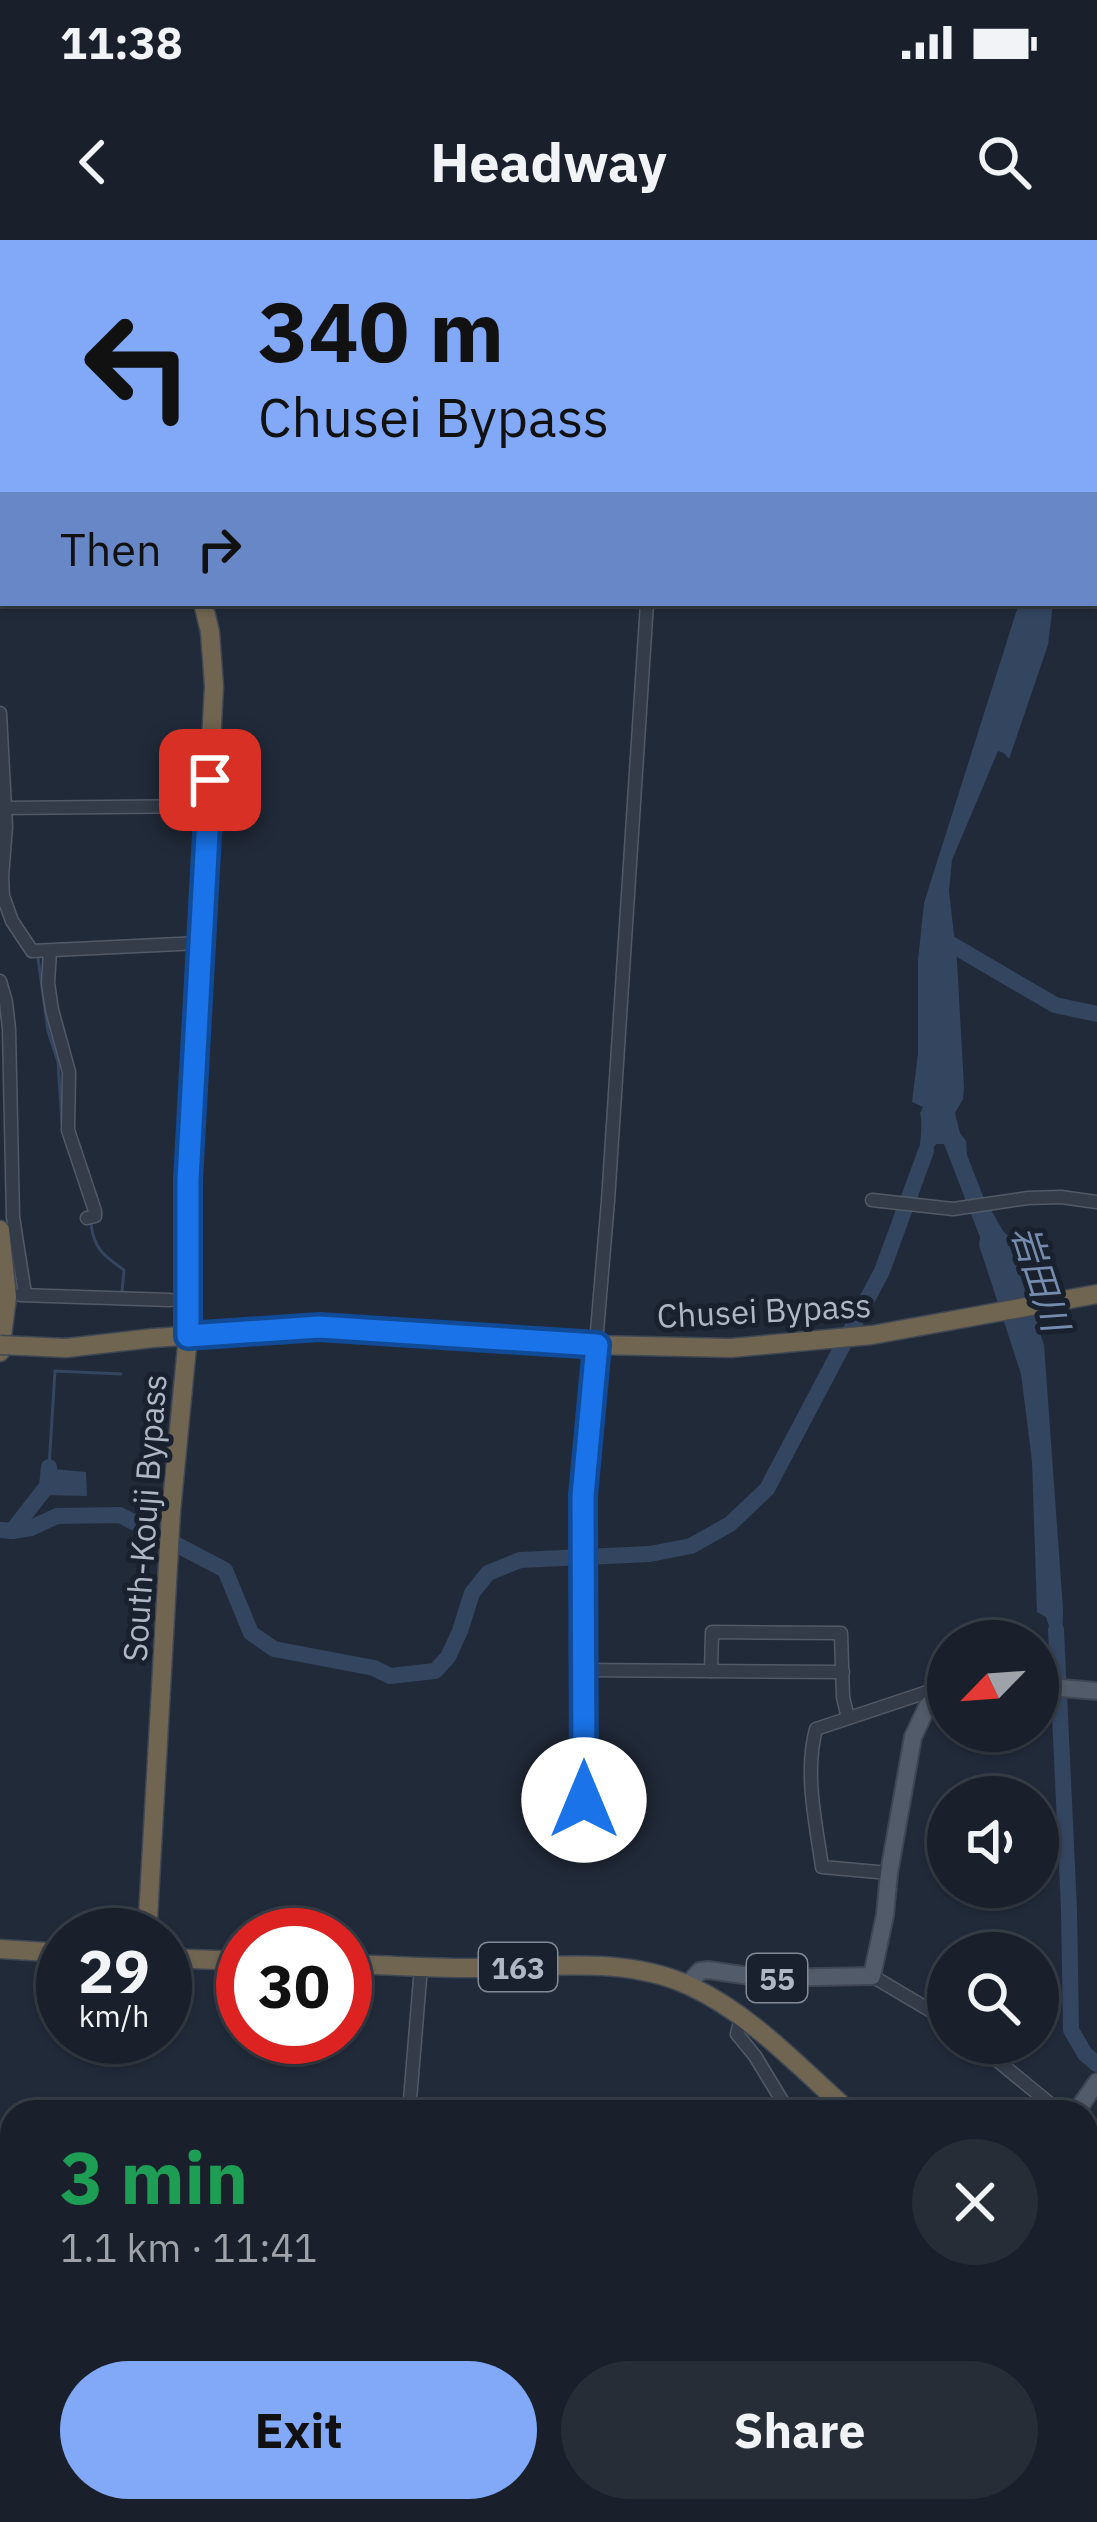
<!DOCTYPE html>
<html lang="en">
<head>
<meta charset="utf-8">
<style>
  body { margin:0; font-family:"IBM Plex Sans","Noto Sans JP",sans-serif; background:#262d37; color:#f1f3f6; height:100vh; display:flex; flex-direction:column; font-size:45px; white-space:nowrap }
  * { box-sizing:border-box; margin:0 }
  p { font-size:39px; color:#9fa3a9 }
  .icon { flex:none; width:66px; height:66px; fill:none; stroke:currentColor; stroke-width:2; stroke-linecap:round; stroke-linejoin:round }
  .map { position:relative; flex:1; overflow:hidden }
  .side { position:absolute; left:0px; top:1860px; width:1098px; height:423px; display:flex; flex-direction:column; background:#19202b; border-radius:36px 36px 0 0; box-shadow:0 3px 9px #0004,0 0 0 3px #373e47 }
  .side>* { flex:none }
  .banner { position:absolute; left:0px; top:0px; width:1098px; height:366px; box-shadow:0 3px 9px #0004,0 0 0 3px #373e47; background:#81a9f8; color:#111; overflow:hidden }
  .needle { width:78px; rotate:245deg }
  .fabs { position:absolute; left:927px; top:1380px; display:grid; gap:24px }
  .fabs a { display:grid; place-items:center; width:132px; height:132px; border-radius:50%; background:#19202b; box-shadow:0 3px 9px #0004,0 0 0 3px #373e47; font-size:60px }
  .speed { position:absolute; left:36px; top:1668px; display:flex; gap:24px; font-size:60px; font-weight:700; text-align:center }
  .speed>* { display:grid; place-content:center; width:156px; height:156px; border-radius:50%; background:#19202b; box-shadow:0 3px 9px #0004,0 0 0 3px #373e47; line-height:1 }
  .speed small { font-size:30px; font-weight:400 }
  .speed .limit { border:18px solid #d22; background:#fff; color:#111 }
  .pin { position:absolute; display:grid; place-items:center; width:102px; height:102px; color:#fff; margin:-51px; border-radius:24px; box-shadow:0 6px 18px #0006 }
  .me { position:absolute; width:132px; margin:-66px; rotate:0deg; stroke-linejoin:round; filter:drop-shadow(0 0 9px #0008) }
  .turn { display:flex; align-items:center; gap:42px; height:252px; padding:0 60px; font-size:54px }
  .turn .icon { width:156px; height:156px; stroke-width:2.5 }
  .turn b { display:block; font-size:84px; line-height:102px }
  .then { display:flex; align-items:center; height:114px; padding:0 60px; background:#0003; gap:24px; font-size:45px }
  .round { display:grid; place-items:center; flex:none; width:126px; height:126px; border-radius:63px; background:#262d37 }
  .overview { display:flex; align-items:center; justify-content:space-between; height:204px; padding:0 60px }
  h1 { font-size:72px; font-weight:700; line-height:90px; color:#1e9e55 }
  .button { display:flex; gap:24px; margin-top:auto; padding:24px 60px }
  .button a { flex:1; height:138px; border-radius:72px; background:#81a9f8; color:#111; font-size:48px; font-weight:700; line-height:138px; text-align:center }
  .button a+a { background:#262d37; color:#f1f3f6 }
  .status { display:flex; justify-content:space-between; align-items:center; height:84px; padding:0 60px; background:#19202b; direction:ltr }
  .status svg { height:33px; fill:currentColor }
  header { display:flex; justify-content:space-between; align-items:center; height:156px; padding:0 60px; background:#19202b; font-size:54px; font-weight:700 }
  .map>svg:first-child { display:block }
</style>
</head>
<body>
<div class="status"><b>11:38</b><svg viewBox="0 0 49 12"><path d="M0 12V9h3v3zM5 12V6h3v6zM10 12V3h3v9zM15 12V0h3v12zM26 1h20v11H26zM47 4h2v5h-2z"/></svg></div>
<header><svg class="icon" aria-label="back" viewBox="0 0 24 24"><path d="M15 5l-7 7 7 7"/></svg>Headway<svg class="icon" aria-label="search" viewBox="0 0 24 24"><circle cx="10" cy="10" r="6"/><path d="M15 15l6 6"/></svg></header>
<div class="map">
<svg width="1097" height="2282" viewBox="0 0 1097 2282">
  <rect width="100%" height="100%" fill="#212a39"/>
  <g fill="#344560">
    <path d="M1019 363H1053L1048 405 1009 519 1004 513 998 511 952 620 949 651 957 721 964 847 963 859 955 873 960 893 966 901 967 915 983 956 1003 991 1027 1014 1038 1087 1044 1105 1063 1369 1062 1425 1046 1377 1037 1372 1032 1221 1021 1134 979 1005 980 997 944 904H936L914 937C918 921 924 887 920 873L923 867 912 862 918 813V720L924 663Z"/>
    <polygon points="43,1228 86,1232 87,1256 44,1255 37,1267 31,1262 43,1241"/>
  </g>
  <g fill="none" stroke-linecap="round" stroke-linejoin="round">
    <g stroke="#344560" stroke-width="3">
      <polyline points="38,718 48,791 58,822 62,883"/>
      <polyline points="63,893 69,912"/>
      <path d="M91 984C94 1009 104 1016 124 1030L122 1052"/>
      <polyline points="49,1227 55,1131 121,1134"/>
    </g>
    <g stroke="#344560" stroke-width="16">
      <polyline points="949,703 1055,765 1097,774"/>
      <polyline points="0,1290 12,1291 47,1246 49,1227"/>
      <polyline points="12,1291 31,1288 57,1276 120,1275 225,1330 251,1393 274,1409 374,1428 390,1436 435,1431 448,1417 460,1391 472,1353 488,1333 520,1320 650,1314 691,1306 730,1284 767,1249 882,1031 926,911"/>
      <polyline points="1056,1390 1069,1669 1071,1790 1085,1814 1097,1824"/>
    </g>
    <defs>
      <g id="minor">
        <polyline points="80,3 80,0"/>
        <polyline points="672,3 672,0"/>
        <polyline points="815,3 816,0"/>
        <polyline points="1095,179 1097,179"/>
        <polyline points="0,267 3,267"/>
        <polyline points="0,473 6,587 2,637 3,656 12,681 32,711 200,703"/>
        <polyline points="5,568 208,566"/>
        <polyline points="50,712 48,743 52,770 69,832 68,890 95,971 95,976 87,978"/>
        <polyline points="0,741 6,762 9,789 13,977 25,1054"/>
        <polyline points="872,960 953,969 1028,958 1061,957 1097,962"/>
        <polyline points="20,1055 170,1060"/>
        <polyline points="583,1430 843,1432"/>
        <polyline points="711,1431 712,1392 841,1393 843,1457 848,1478"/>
        <polyline points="584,1582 583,1256 608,961 647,363"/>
        <path d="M889 1633 822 1627C816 1583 804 1534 816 1489L933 1450 939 1453"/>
        <polyline points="872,1736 948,1781"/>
        <polyline points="741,1778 737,1794 755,1816 789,1872"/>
        <polyline points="976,1803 1060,1872"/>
        <polyline points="409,1872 421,1727"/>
        <polyline points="1086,1890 1097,1897"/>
        <polyline points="1086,2240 1097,2233"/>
        <polyline points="0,2255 12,2254"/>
        <polyline points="236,2271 239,2282"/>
        <polyline points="415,2271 415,2282"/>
        <polyline points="633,2271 640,2282"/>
        <polyline points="572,2282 589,2271"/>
        <polyline points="1020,2282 1037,2271"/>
      </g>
      <g id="major">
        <polyline points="1038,1446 1097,1451"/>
        <polyline points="688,1744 700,1731 708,1730 764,1738 872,1736 885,1675 889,1633 913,1497 928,1465 948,1448"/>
        <polyline points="1076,1872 1097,1842"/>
      </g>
      <g id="highway">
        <polyline points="0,163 3,164"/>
        <polyline points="0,990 7,1057 0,1112"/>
        <polyline points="66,1108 153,1098 319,1087 597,1105 731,1108 872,1095 1097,1054"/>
        <polyline points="147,1695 171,1272 188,1096 188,940 214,446 210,392 203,363"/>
        <polyline points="0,1709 63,1713"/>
        <polyline points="165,1718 243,1721"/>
        <path d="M345 1724C391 1725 437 1729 483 1728 552 1727 628 1716 692 1747 752 1775 801 1829 850 1872"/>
        <polyline points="1086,1920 1097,1915"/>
        <polyline points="1086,1941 1097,1935"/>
        <polyline points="1086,2079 1097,2089"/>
        <polyline points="30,2282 113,2271"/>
        <polyline points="143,2282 206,2271"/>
      </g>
    </defs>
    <use href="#minor" stroke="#525a67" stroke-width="15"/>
    <use href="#major" stroke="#3e4553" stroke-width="20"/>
    <use href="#highway" stroke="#3f4754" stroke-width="21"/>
    <use href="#minor" stroke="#343c49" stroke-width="12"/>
    <use href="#major" stroke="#525b69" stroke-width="16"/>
    <use href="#highway" stroke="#6f6551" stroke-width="18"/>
    <defs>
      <polyline id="highway-bridge" points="0,1105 66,1108"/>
    </defs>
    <use href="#highway-bridge" stroke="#3f4754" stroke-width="21" stroke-linecap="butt"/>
    <use href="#highway-bridge" stroke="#6f6551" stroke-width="18"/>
  </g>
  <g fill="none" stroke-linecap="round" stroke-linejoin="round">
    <defs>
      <polyline id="route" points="210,540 188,940 188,1096 319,1087 597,1105 583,1256 584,1560"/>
    </defs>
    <use href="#route" stroke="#114b97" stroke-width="30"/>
    <use href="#route" stroke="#1a73e8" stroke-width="21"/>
  </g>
  <g text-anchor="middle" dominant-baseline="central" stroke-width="10" stroke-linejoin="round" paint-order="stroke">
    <g fill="#1a212e" stroke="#828a98" stroke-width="3">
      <rect x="479" y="1703" width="78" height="48" rx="9"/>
      <rect x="747" y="1714" width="60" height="48" rx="9"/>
    </g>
    <g font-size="30" font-weight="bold" fill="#afb7c6">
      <text x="518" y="1727">163</text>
      <text x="777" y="1738">55</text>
    </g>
    <g font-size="33" fill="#afb7c6" stroke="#1a212e">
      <text transform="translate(764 1070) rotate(-3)">Chusei Bypass</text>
      <text transform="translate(144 1278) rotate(-86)">South-Kouji Bypass</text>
    </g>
    <g font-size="36" font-style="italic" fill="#768cae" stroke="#1a212e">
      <text transform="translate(1041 1038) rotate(72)">岩田川</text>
    </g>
  </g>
</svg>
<div class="fabs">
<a><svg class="needle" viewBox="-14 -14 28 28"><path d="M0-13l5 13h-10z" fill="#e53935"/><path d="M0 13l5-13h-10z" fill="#9fa3a9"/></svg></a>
<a><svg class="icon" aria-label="sound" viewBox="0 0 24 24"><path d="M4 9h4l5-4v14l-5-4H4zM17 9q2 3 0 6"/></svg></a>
<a><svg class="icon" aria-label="search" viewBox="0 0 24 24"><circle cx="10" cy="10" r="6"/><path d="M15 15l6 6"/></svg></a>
</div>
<div class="speed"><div>29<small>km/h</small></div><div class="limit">30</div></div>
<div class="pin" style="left:210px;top:540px;background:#d93025"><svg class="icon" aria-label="arrive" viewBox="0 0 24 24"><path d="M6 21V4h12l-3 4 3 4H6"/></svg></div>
<svg class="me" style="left:584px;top:1560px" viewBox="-20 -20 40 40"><circle r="19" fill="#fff"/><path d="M0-13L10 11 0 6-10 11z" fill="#1a73e8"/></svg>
<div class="banner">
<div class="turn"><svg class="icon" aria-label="left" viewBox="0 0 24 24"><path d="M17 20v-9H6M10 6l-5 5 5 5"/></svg><div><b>340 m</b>Chusei Bypass</div></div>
<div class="then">Then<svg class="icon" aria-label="right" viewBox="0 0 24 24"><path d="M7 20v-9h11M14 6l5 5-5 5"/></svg></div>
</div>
<section class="side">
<div class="overview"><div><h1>3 min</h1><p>1.1 km · 11:41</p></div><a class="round"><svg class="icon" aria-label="close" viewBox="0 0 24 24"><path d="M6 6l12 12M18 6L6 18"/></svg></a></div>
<div class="button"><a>Exit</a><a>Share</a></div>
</section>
</div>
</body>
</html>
